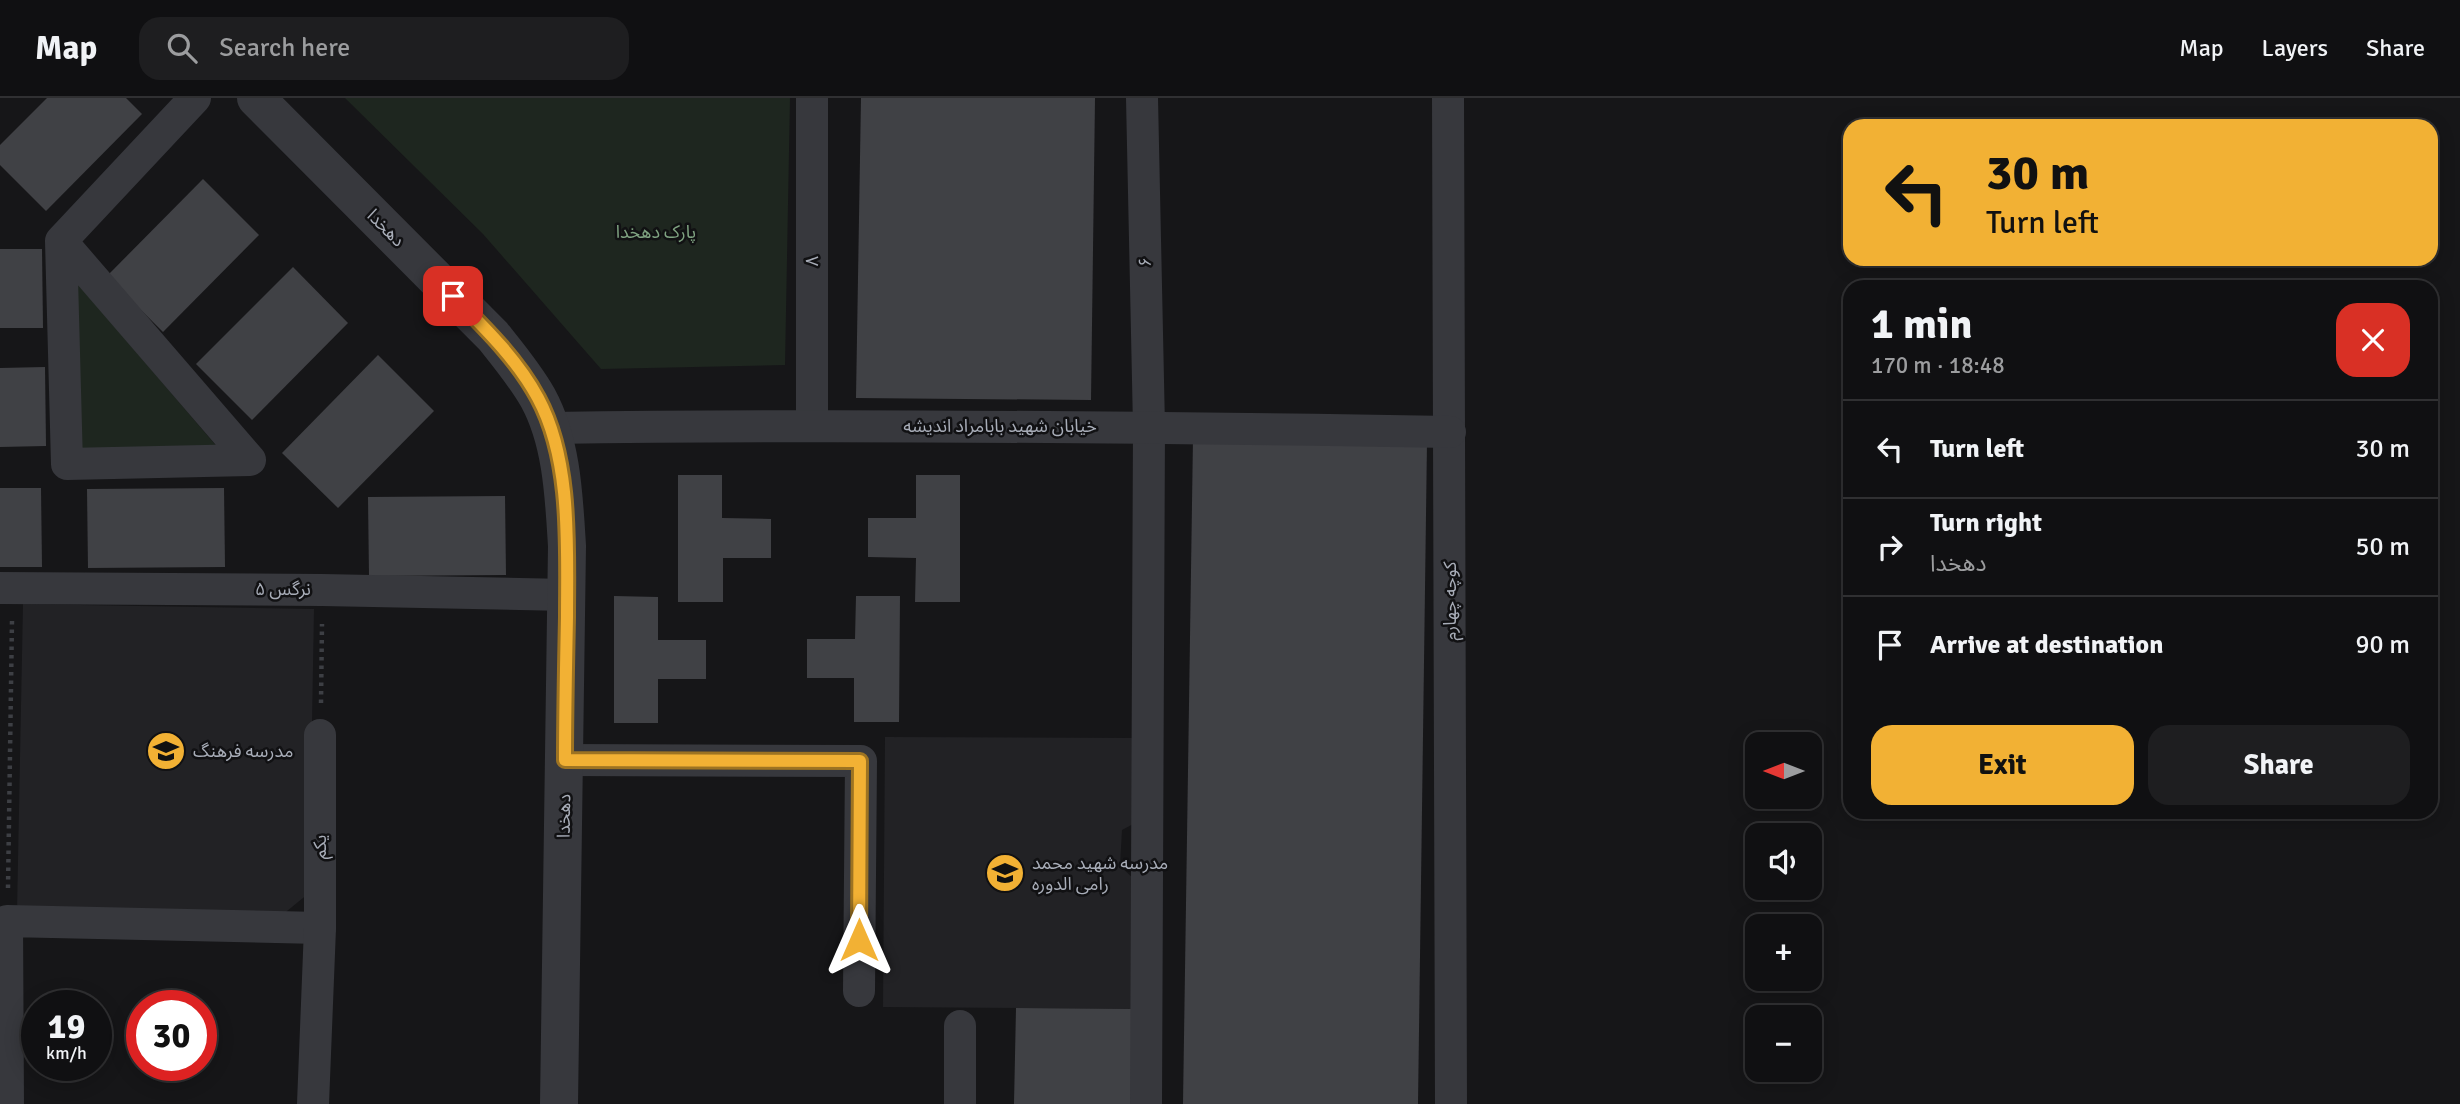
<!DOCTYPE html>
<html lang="en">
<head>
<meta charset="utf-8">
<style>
  body { margin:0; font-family:Signika,"Noto Sans Arabic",sans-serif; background:#1e1e20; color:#f1f3f6; height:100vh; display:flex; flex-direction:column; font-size:26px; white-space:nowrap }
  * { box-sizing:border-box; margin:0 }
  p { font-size:23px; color:#9c9d9f }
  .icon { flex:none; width:38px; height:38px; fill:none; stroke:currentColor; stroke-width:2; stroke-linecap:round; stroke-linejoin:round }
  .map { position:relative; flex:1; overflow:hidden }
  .drawer { position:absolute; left:1843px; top:182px; width:595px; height:539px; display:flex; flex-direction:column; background:#101012; border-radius:21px; box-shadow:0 4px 18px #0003,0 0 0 2px #303032 }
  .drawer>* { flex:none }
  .banner { position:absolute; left:1843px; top:21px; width:595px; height:147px; border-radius:21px; box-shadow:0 4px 18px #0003,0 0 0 2px #303032; background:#f2b134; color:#111; overflow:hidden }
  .needle { width:46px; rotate:270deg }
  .tools { position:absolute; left:1745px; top:634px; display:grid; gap:14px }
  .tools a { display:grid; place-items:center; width:77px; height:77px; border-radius:14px; background:#101012; box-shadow:0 4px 18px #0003,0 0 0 2px #303032; font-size:35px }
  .speed { position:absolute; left:21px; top:892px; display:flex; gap:14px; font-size:35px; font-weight:700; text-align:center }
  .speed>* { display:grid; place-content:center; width:91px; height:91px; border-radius:50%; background:#101012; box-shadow:0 4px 18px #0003,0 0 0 2px #303032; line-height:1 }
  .speed small { font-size:18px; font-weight:400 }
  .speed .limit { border:10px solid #d22; background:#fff; color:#111 }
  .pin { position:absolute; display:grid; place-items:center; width:60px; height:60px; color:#fff; margin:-30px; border-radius:14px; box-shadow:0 4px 10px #0006 }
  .me { position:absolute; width:77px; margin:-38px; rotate:0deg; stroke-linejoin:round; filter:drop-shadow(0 0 5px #0008) }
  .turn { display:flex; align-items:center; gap:24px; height:147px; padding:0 28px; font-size:32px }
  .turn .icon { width:91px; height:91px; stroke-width:2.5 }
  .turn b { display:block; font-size:49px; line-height:60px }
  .round { display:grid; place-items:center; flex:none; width:74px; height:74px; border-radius:21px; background:#1e1e20 }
  .headline { display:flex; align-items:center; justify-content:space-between; height:119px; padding:0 28px }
  h1 { font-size:42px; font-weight:700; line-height:52px }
  .primary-button { display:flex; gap:14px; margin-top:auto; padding:14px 28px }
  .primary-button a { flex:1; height:80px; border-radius:21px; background:#f2b134; color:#111; font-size:28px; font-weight:700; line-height:80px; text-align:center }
  .primary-button a+a { background:#1e1e20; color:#f1f3f6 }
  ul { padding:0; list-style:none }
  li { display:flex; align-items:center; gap:21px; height:98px; padding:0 28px; border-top:2px solid #303032 }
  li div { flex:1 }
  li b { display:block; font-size:26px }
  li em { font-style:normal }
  header { display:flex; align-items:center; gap:42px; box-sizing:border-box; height:98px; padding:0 35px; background:#101012; border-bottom:2px solid #303032 }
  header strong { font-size:33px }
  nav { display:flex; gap:38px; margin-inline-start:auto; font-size:24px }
  .search { width:490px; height:63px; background:#1e1e20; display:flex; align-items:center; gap:18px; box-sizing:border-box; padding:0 24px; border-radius:21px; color:#9c9d9f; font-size:26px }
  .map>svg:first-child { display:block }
</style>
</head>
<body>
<header>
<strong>Map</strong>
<div class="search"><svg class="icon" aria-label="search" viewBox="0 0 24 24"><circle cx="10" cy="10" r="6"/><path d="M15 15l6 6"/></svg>Search here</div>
<nav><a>Map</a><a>Layers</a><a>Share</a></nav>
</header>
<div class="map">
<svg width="2460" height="1006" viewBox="0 0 2460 1006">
  <rect width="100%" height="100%" fill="#161618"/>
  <g fill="#222225">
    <polygon points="23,506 314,511 309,795 281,818 17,814"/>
    <polygon points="885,639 1135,640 1135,725 1122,732 1120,768 1134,781 1133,911 883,909"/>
  </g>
  <g fill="#1e261f">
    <polygon points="345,0 790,0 785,267 601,271 483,136"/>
    <polygon points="73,180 219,351 80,355"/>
  </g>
  <g fill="#404145">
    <polygon points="47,0 126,0 142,16 46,113 0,67 0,47"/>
    <polygon points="861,0 1095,0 1091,302 856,300"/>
    <polygon points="203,81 259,137 163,234 107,178"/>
    <polygon points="0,151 42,151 43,230 0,230"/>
    <polygon points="293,169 348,225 252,322 196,266"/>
    <polygon points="378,257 434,313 338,410 282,355"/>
    <polygon points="45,269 46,348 0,349 0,270"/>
    <polygon points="1193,340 1427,343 1418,1006 1183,1006"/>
    <polygon points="678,377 722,377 722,420 771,421 771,460 723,460 723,504 678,504"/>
    <polygon points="916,377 960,377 960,504 915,504 916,460 868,459 868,420 916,420"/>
    <polygon points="0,390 41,390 42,469 0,469"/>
    <polygon points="224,390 225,469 88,470 87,391"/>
    <polygon points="505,398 506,477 369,478 368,399"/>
    <polygon points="614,498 658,499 658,542 706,542 706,581 658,581 658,625 614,625"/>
    <polygon points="856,498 900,498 899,624 854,624 854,580 807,580 807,541 855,541"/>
    <polygon points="1016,910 1133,911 1132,1006 1014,1006"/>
  </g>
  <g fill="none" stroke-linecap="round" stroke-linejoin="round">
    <g stroke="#3d3f44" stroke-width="4.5" stroke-dasharray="3.5 5" stroke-linecap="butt">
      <polyline points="321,605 322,526"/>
      <polyline points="8,790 12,522"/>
    </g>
    <g stroke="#37383d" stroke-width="32">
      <polyline points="812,0 812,327"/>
      <polyline points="1142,0 1149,329 1146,1006"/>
      <polyline points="1448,0 1451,1006"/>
      <polyline points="61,143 250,362 67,366 61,143 195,0"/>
      <path d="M551 330C851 326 1150 329 1450 334"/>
      <polyline points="0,490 322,492 567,497"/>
      <polyline points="564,662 861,663 859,893"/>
      <polyline points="8,1006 7,823 320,830"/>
      <polyline points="313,1006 320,830 320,637"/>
      <polyline points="960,1006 960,928"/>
    </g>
    <path stroke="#37383d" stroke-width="38" d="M256 0 493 238C509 258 525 277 538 300 562 344 564 399 567 448L559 1006"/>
  </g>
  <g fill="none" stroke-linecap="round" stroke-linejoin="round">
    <defs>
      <path id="route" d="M453 198C484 229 517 261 538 300 572 363 567 450 567 519 566 567 565 615 565 662L860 663 859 842"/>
    </defs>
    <use href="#route" stroke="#9d7322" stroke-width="18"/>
    <use href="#route" stroke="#f2b134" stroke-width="12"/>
  </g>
  <defs>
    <symbol id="school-disc" viewBox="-11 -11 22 22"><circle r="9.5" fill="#f2b134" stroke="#111113"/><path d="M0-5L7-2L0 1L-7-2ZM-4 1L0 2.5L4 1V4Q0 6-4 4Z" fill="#111"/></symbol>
  </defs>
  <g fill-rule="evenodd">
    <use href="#school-disc" x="144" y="631" width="44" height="44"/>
    <use href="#school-disc" x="983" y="753" width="44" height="44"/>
  </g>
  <g text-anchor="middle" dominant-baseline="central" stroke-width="5" stroke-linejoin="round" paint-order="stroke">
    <g font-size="18" fill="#a8adb8" stroke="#111113">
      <text transform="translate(386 130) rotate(45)">دهخدا</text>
      <text transform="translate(812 163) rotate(-90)">۸</text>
      <text transform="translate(1145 164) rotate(-91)">۶</text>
      <text x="1000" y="328">خیابان شهید بابامراد اندیشه</text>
      <text x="283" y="491">نرگس ۵</text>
      <text transform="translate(1450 503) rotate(-90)">کوچه چهارم</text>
      <text transform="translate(564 718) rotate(-89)">دهخدا</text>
      <text transform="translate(320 749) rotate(-90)">یکم</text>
    </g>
    <g font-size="18" fill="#7fa381" stroke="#111113">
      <text x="656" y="134">پارک دهخدا</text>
    </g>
    <g font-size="18" fill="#a8adb8" stroke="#111113" text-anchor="start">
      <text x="193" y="653">مدرسه فرهنگ</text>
      <text x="1032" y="765">مدرسه شهید محمد<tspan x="1032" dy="21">رامی الدوره</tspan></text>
    </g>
  </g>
</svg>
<div class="tools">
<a><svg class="needle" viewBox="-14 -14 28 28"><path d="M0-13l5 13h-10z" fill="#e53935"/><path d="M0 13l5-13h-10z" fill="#9c9d9f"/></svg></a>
<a><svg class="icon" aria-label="sound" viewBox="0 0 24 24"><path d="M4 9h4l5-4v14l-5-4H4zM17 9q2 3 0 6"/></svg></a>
<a>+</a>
<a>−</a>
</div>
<div class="speed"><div>19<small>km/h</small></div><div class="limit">30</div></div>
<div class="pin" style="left:453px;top:198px;background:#d93025"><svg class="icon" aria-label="arrive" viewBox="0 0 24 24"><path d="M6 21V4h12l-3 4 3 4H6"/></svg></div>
<svg class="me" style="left:859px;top:842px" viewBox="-20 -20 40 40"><path d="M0-17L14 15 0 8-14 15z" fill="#f2b134" stroke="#fff" stroke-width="4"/></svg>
<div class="banner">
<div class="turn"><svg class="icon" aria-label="left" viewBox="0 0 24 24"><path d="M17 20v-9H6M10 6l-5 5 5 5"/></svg><div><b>30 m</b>Turn left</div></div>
</div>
<section class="drawer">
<div class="headline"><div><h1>1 min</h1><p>170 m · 18:48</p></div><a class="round" style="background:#d93025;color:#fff"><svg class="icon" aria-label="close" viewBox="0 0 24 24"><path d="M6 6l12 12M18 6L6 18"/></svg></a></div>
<ul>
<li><svg class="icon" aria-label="left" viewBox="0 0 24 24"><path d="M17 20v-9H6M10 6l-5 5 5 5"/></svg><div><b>Turn left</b></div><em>30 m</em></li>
<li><svg class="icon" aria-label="right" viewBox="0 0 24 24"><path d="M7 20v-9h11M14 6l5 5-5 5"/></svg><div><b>Turn right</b><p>دهخدا</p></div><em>50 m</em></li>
<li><svg class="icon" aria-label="arrive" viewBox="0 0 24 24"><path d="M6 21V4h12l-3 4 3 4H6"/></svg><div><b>Arrive at destination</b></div><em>90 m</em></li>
</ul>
<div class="primary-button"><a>Exit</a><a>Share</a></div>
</section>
</div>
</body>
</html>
